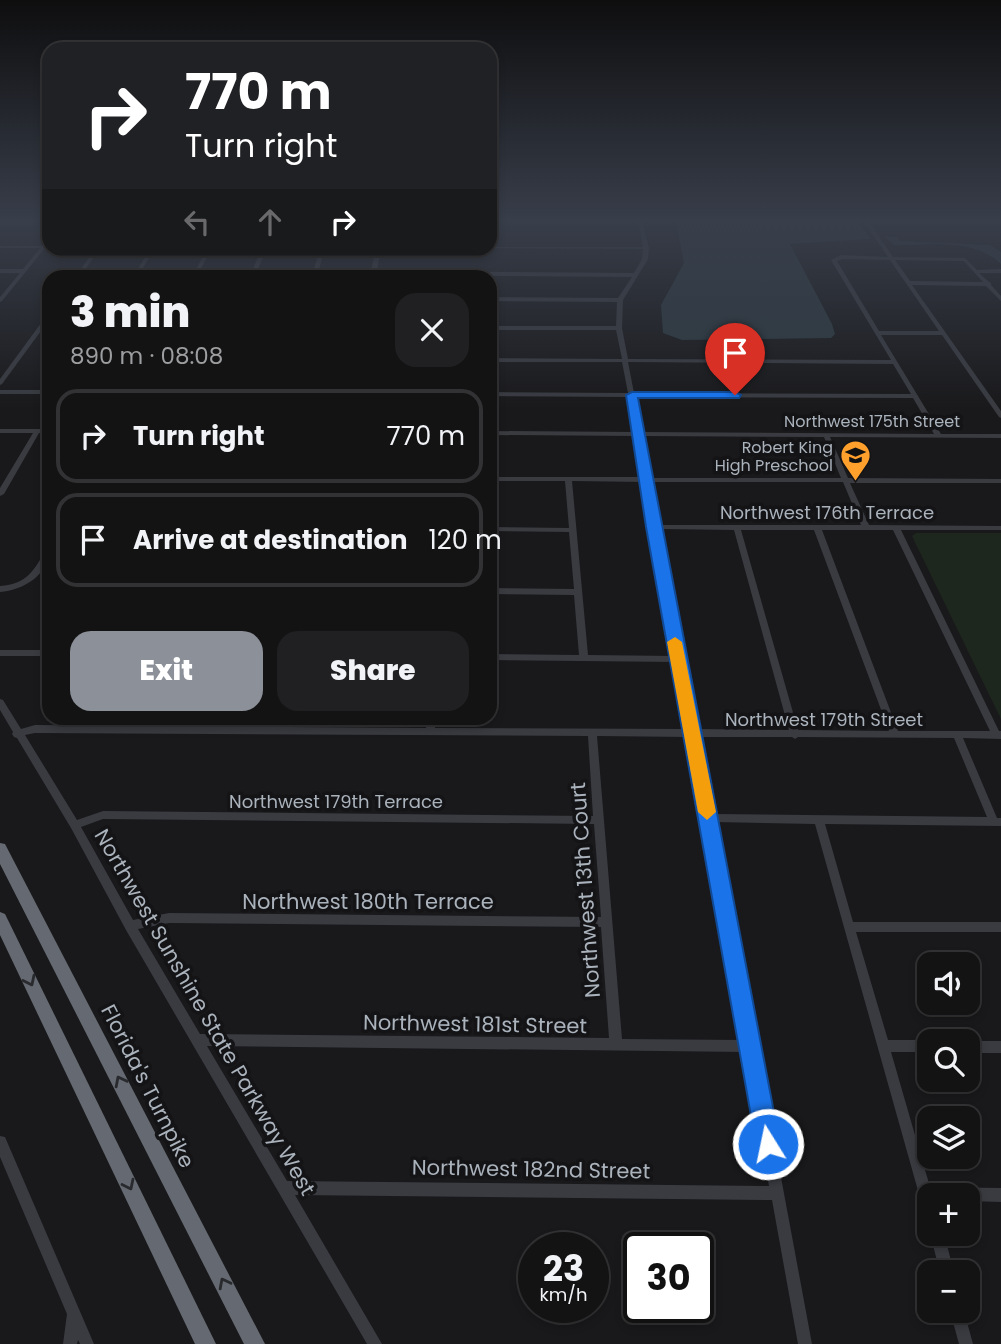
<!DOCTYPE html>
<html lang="en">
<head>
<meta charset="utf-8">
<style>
  body { margin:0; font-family:Poppins,sans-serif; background:#202022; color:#f1f3f6; height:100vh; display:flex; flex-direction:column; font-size:26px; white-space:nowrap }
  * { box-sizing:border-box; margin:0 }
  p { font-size:23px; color:#9d9ea0 }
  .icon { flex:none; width:38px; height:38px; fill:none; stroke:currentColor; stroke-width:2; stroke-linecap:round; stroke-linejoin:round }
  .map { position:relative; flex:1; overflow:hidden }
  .sheet { position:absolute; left:42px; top:270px; width:455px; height:455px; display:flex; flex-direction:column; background:#131314; border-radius:21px; box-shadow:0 4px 10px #0003,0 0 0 2px #323234 }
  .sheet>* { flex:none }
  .banner { position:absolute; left:42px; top:42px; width:455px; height:214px; border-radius:21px; box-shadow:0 4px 10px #0003,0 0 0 2px #323234; background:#202124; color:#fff; overflow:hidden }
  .fabs { position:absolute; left:917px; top:952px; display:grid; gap:14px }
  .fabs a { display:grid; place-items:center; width:63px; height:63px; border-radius:14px; background:#131314; box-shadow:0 4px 10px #0003,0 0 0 2px #323234; font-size:35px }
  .speed { position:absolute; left:518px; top:1232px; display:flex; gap:14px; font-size:35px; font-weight:700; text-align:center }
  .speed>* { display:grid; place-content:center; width:91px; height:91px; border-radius:50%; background:#131314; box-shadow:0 4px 10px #0003,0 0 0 2px #323234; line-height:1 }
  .speed small { font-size:18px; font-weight:400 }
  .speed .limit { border:4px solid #111; border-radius:10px; background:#fff; color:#111 }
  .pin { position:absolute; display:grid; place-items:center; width:60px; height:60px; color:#fff; margin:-72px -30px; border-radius:50% 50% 50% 0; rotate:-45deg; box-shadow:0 0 7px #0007 }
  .pin .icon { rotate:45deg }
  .me { position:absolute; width:77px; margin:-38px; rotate:350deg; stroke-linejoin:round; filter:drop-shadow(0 0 5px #0008) }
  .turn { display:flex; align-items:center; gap:24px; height:147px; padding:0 28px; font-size:32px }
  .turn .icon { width:91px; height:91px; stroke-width:2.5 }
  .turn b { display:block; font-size:49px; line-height:60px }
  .lanes { display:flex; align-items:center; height:66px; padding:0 28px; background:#0003; justify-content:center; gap:35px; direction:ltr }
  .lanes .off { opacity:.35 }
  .round { display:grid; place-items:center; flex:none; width:74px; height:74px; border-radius:21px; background:#202022 }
  .overview { display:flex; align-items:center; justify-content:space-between; height:119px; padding:0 28px }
  h1 { font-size:42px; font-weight:800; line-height:52px }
  .primary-button { display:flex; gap:14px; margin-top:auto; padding:14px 28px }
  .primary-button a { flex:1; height:80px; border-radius:21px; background:#8c9099; color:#fff; font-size:28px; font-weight:800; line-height:80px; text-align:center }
  .primary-button a+a { background:#202022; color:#f1f3f6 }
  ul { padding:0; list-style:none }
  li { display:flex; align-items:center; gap:21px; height:94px; margin:0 14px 10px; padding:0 14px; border:4px solid #323234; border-radius:21px }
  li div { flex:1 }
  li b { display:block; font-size:26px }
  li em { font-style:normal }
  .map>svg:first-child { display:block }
</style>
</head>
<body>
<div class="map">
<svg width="1001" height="1344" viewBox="0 0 1001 1344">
  <rect width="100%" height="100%" fill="#19191b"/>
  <polygon fill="#1e271e" points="916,533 1001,533 1001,719 912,536"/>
  <g fill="#2d3a41">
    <polygon points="856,220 871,239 790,244 832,324 835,334 831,338 682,340 663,333 661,305 684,263 676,221"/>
    <path d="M884 236 896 237 901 241 990 245 1001 252V264C972 237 931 246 894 245Z"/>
  </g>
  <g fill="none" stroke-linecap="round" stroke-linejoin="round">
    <g fill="#393b41" fill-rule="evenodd">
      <path d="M638 220H642L649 248 648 259 623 300 622 328 628 359 891 360 831 260 841 255 888 257 863 220H868L893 257 965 258 977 270 1001 269V273H979L989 282 991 283V285L1001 296V301L986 286 912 285 1001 411V418L999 417 942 335H881L941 434H1001V438L830 437 848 478 1001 479V483H850L869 525 1001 526V530H901L999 731H1001V739L963 738 997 818H1001V826L825 824 853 922H1001V932H856L888 1040H929L932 1041H929V1052H891L930 1187 1001 1188V1202L968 1201V1195H929V1214L924 1212 815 824 715 822 812 1344H798L772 1200 295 1195 382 1344H367L126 930 71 828 17 738 14 737 12 734 13 732 0 710V699L3 700 21 729 35 725 161 726 164 718H172L170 726 426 728 427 718H435V728L688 729 676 662 490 660V654L579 655 574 595 490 594V588L574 589 569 532 490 531V527L569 528 565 481H490V477H643L635 436 490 435V431L635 432 628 397 490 396V392L628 393 622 362H490V358L622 359 616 330H490V326H616L617 302 490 301V297L618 298 632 277 376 275 375 276H370L376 248H381L377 271 634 273 642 259 643 249 488 248H490V247H643ZM842 259 890 260 939 331H879L837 261ZM895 260 964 261 983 282 910 281ZM628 362 893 364 911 394 634 393ZM635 397 913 398 934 434 641 432ZM642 436 824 437 841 478H650ZM572 481 644 482 651 525 649 527 652 529 675 656 588 655ZM651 482H843L861 525H659ZM660 529 734 530 789 730 697 729ZM741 530H814L889 731 798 730ZM822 530H893L990 731H898ZM35 733 588 736 593 816 103 811 77 820 25 735ZM597 736 689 737 743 1040 622 1039ZM699 737H792L795 739 798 737 954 738 987 817 713 814ZM103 819 594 824 601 917 169 913 133 920 81 827ZM169 923 601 927 609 1038 200 1034 138 929ZM207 1046 745 1052 769 1186 287 1181Z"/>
      <polygon points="997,220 1001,220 1001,224 999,224"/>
      <rect x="0" y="223" width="49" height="2"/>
      <polygon points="47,240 49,240 48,246 49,248 45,248 2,301 0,302 0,297 20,273 0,273 0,269 23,269 40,248 0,248 0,246 43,246"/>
      <polygon points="96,248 101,248 80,276 76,276"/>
      <polygon points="150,248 155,248 138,276 134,276"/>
      <polygon points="207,248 212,248 197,276 193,276"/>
      <polygon points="262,248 267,248 255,276 250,276"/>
      <polygon points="320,248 325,248 317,276 312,276"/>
      <polygon points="49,314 49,320 2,384 0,385 0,379 47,315"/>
      <rect x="0" y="390" width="49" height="4"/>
      <polygon points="0,429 49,429 49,433 39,433 4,494 0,496 0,488 33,433 0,433"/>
      <path d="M46 549H49C49 575 24 590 0 592V586C27 584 34 571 46 549Z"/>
      <rect x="0" y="650" width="49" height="6"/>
      <polygon points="967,1041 1001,1041 1001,1053 968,1053"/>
      <polygon points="0,1136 5,1137 94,1344 80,1344 78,1340 77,1344 63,1344 67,1314 0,1157"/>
      <polygon points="930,1234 944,1234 954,1272 940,1272"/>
      <polygon points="950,1311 964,1311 973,1344 959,1344"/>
    </g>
    <g fill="#656a72" fill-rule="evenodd">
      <polygon points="0,843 5,844 265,1344 244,1344 0,864"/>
      <polygon points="0,912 5,914 216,1344 195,1344 0,935"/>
    </g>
  </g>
  <defs><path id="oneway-chevron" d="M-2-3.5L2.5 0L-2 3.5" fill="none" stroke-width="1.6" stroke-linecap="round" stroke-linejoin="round" transform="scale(1.75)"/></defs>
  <g stroke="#282a2d">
    <use href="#oneway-chevron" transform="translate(30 981) rotate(64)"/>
    <use href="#oneway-chevron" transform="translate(120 1081) rotate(-117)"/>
    <use href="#oneway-chevron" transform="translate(129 1185) rotate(64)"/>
    <use href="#oneway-chevron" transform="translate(224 1283) rotate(-117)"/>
  </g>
  <linearGradient id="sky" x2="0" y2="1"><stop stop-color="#0e0e0f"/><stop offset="0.54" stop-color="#383e4a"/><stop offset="1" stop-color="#383e4a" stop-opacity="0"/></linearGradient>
  <rect width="1001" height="409" fill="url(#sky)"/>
  <polygon fill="#1a73e8" stroke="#114b97" stroke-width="2" points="735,392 741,395 739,398 638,398 780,1144 776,1152 768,1156 760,1152 756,1144 646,527 626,395 632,392"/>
  <polygon fill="#f59e0b" points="675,637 682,642 716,812 707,820 698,812 667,642"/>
  <defs>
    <symbol id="school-pin" viewBox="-11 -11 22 30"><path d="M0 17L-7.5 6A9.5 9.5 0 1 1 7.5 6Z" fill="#ffa02d" stroke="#141416"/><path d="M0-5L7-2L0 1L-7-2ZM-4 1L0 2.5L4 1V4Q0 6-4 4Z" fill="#111"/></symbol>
  </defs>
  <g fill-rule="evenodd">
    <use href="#school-pin" x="838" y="438" width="35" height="47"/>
  </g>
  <g text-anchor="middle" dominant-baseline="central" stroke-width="7" stroke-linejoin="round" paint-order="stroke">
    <g font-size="16" fill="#aab2bc" stroke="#141416">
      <text x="872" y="421">Northwest 175th Street</text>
    </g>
    <g font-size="16" fill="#aab2bc" stroke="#141416" text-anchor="end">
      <text x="833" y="447">Robert King<tspan x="833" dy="18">High Preschool</tspan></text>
    </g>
    <g font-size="18" fill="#aab2bc" stroke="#141416">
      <text x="827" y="512">Northwest 176th Terrace</text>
      <text x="824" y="719">Northwest 179th Street</text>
      <text x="336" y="801">Northwest 179th Terrace</text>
    </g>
    <g font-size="21" fill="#aab2bc" stroke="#141416">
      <text transform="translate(585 890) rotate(-94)">Northwest 13th Court</text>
      <text x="368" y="901">Northwest 180th Terrace</text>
      <text transform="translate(205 1012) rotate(60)">Northwest Sunshine State Parkway West</text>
      <text transform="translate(475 1024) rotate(1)">Northwest 181st Street</text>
      <text transform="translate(148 1086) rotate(63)">Florida's Turnpike</text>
      <text transform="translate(531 1169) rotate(1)">Northwest 182nd Street</text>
    </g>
  </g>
</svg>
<div class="fabs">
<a><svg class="icon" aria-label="sound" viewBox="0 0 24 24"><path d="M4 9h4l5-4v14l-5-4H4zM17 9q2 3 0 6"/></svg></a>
<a><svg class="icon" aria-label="search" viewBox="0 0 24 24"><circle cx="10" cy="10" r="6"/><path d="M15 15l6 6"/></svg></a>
<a><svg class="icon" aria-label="layers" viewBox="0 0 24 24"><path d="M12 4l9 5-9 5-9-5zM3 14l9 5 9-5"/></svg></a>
<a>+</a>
<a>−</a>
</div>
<div class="speed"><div>23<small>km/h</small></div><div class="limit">30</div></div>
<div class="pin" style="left:735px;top:395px;background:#d93025"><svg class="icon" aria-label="arrive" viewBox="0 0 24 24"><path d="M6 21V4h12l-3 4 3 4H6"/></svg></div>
<svg class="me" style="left:768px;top:1144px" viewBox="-20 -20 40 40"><circle r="17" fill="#1a73e8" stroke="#fff" stroke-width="3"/><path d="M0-11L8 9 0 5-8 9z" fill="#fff"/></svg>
<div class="banner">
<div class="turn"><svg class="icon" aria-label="right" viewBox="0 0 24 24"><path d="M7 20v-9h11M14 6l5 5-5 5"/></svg><div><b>770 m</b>Turn right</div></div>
<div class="lanes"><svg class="icon off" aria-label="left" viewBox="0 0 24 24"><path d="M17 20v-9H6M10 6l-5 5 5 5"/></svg><svg class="icon off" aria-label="ahead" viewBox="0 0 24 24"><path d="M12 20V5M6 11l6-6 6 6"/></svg><svg class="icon" aria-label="right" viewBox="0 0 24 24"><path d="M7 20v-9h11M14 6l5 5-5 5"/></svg></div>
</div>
<section class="sheet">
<div class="overview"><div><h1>3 min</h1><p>890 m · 08:08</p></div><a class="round"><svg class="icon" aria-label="close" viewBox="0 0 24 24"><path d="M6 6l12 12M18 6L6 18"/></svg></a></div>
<ul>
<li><svg class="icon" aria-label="right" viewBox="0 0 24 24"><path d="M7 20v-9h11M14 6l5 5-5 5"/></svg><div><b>Turn right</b></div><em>770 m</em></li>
<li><svg class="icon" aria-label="arrive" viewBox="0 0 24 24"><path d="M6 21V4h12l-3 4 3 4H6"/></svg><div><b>Arrive at destination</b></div><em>120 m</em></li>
</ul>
<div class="primary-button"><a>Exit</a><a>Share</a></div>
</section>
</div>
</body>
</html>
